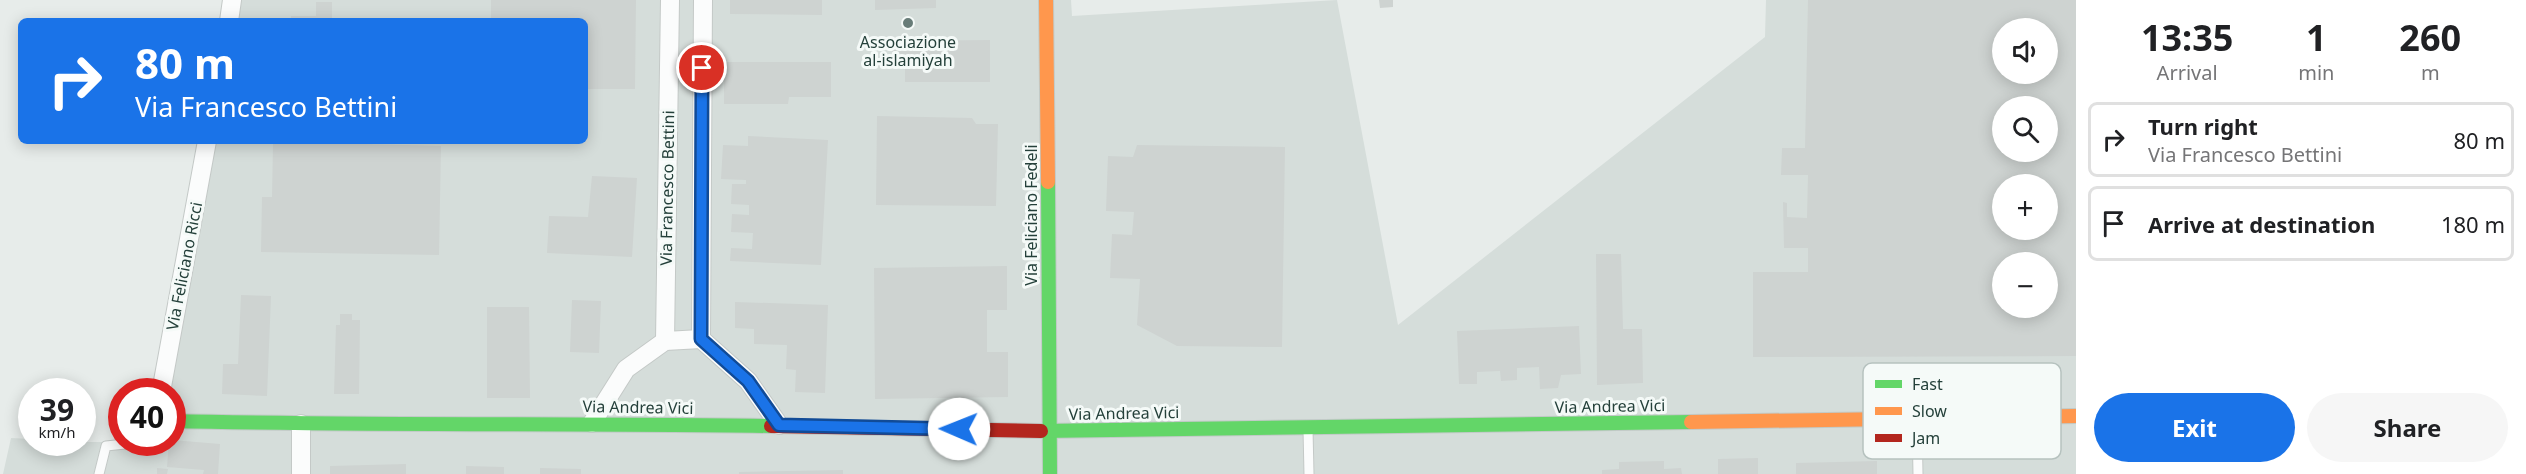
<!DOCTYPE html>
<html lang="en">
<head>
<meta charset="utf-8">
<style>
  body { margin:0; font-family:"Noto Sans",sans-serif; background:#f6f6f6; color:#202124; height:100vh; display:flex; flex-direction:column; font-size:22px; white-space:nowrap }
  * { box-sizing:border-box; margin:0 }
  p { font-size:20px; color:#757577 }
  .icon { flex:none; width:33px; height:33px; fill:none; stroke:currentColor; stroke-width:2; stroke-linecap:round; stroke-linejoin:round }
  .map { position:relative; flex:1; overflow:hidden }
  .sheet { display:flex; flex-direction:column; background:#fff; width:450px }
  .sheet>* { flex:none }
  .top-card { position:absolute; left:18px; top:18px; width:570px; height:126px; border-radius:9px; box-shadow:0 3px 15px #0003; background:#1a73e8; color:#fff; overflow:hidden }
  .tools { position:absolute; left:1992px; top:18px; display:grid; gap:12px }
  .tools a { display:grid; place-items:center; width:66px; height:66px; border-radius:50%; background:#fff; box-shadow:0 3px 15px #0003; font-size:30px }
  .speed { position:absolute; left:18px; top:378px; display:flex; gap:12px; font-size:30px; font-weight:700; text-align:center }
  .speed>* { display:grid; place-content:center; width:78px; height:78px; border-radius:50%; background:#fff; box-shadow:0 3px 15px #0003; line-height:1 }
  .speed small { font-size:15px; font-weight:400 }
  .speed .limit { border:9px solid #d22; background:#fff; color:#111 }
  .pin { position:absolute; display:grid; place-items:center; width:51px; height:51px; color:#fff; margin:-26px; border:3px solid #fff; border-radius:50%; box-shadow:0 2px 6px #0007 }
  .me { position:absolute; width:66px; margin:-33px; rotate:271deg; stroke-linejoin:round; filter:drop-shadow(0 0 4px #0008) }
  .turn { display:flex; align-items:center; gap:21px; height:126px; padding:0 18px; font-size:27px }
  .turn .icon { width:78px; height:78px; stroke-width:2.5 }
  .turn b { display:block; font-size:42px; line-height:51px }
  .eta { display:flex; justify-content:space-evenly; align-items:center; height:102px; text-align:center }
  .eta b { font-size:36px; font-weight:700; line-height:42px }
  .cta { display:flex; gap:12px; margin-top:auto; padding:12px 18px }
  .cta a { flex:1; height:69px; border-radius:36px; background:#1a73e8; color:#fff; font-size:24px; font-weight:700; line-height:69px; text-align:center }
  .cta a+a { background:#f6f6f6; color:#202124 }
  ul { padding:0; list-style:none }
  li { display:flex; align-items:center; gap:18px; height:75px; margin:0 12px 9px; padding:0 6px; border:3px solid #e0e0e0; border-radius:9px }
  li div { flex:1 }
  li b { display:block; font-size:22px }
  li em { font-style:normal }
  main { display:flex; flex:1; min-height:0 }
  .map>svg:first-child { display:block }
</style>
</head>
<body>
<main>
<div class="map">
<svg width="2076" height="474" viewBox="0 0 2076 474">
  <rect width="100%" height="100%" fill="#e7ecea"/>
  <path fill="#d5ddda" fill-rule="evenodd" d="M230 0H1071L1072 16 1337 0 1398 325 1765 37 1766 0H2076V474H3L11 438 31 439 32 442H172V392L151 391 202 141H585V21H226ZM2002 28H2048V74H2002ZM2002 106H2048V152H2002ZM2002 184H2048V230H2002ZM2002 262H2048V308H2002Z"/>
  <g fill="#ced3d1" fill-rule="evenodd">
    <polygon points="491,0 636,0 635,89 585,89 585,21 491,21"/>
    <polygon points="730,0 822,0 822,15 730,14"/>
    <polygon points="875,0 936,0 936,8 875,10"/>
    <polygon points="1379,0 1393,0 1393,7 1380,8"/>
    <path d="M1808 0H2076V356L1753 357V272H1808V248H1784L1783 202 1787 203V217L1807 218 1808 175H1781L1782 148H1805ZM2002 28H2048V74H2002ZM2002 106H2048V152H2002ZM2002 184H2048V230H2002ZM2002 262H2048V308H2002Z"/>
    <polygon points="316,2 332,2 332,21 291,21 291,16 316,16"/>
    <polygon points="990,40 990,82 905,82 905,62 892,62 892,41"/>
    <polygon points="724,62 831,62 831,97 789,97 788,104 724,104"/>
    <polygon points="877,116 972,118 976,124 998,124 996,206 876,205"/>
    <polygon points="748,136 828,140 821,265 730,261 731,248 752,249 753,233 731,232 732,214 749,215 749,205 731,204 732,184 746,184 746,180 721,179 723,145 748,146"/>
    <polygon points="277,141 365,141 365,144 441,146 439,255 261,252 262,197 272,197 273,144 277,144"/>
    <polygon points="1137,145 1285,147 1282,347 1177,346 1137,325 1140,279 1110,278 1112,234 1132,235 1134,212 1106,211 1108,156 1133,157"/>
    <polygon points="592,176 637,178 632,257 547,253 549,216 588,217"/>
    <polygon points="1596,254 1621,254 1623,329 1642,329 1643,383 1597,385"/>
    <polygon points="1007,266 1007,310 987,310 987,352 1008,352 1008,397 875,399 874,268"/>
    <polygon points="241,295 271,296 267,396 222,394 223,364 238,364"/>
    <polygon points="572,300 601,301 599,353 570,352"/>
    <polygon points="735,302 828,305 825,393 795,392 796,370 786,369 787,345 754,344 754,329 735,328"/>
    <polygon points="487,307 529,307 530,398 487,398"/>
    <polygon points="340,314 352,314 352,320 360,320 359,394 334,394 336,325 340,325"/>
    <polygon points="1579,326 1581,374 1561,375 1558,388 1540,389 1539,367 1517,368 1517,380 1501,381 1500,371 1477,372 1477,384 1459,384 1457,331"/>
    <polygon points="172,440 220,444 218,474 203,474 204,470 167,467 169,442 172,442"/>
    <polygon points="1758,458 1758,474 1718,474 1718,459"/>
    <polygon points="1664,461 1664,469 1681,468 1682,474 1602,474 1602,470 1619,469 1619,462"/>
    <polygon points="1877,461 1877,474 1796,474 1796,463"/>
    <polygon points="406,464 406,474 330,474 330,466"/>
    <polygon points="466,466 504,467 504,474 466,474"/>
    <polygon points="157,468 168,469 167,474 157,474"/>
    <polygon points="540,468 581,469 581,474 540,474"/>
    <polygon points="843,470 843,474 739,474 739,472"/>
  </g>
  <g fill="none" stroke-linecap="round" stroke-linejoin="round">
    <defs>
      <g id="lane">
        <polyline points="1917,419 1918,474"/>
        <polyline points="1308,429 1309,474"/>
        <polyline points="99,474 106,446 144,442"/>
      </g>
      <g id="street">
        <polyline points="229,21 232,0"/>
        <polyline points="701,339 703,0"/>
        <polyline points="665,341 670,0"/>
        <polyline points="161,392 207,141"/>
        <polyline points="592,423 626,369 665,341 701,339 748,381 779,425"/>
        <polyline points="301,424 301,474"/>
      </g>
      <g id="fast">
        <polyline points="1048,182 1050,474"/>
        <path d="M172 421C372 426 571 423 771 426"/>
        <polyline points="1041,431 1691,422"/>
      </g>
      <g id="slow">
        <polyline points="1046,0 1048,182"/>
        <polyline points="1691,422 2076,416"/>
      </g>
      <polyline id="jam" points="771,426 1041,431"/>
    </defs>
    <use href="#lane" stroke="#c4c9c7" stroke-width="11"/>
    <use href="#street" stroke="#c4c9c7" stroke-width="20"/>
    <use href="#fast" stroke="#c2cac7" stroke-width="16"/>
    <use href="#slow" stroke="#c2cac7" stroke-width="16"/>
    <use href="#jam" stroke="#c2cac7" stroke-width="16"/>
    <use href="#lane" stroke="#fbfcfc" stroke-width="9"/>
    <use href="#street" stroke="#fbfcfc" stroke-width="18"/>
    <use href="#fast" stroke="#63d668" stroke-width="14"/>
    <use href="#slow" stroke="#ff974d" stroke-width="14"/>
    <use href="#jam" stroke="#b3261e" stroke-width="14"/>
  </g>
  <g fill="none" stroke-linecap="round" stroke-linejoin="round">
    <defs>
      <polyline id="route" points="702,68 701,339 748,381 779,425 959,429"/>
    </defs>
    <use href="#route" stroke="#114b97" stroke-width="15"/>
    <use href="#route" stroke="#1a73e8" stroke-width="10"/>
  </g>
  <circle fill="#687c78" stroke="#f5faf8" stroke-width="2" cx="908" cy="23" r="6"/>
  <g text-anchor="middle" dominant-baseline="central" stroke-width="6" stroke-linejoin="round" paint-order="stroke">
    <g font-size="16" fill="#24403a" stroke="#f5faf8">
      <text x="908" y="42">Associazione<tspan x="908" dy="18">al-islamiyah</tspan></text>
    </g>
    <g font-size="16" fill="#24403a" stroke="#f5faf8">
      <text transform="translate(667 188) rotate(-89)">Via Francesco Bettini</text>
      <text transform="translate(1031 215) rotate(-90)">Via Feliciano Fedeli</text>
      <text transform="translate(184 266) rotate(-79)">Via Feliciano Ricci</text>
      <text transform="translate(1610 406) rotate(-1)">Via Andrea Vici</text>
      <text transform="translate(638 407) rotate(1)">Via Andrea Vici</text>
      <text transform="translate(1124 413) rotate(-1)">Via Andrea Vici</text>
    </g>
  </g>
  <rect x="1863" y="363" width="198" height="96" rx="9" fill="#f5faf8" stroke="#b6c2bf" stroke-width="1.5"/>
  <rect x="1875" y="380" width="27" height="8" fill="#63d668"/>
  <rect x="1875" y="407" width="27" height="8" fill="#ff974d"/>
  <rect x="1875" y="434" width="27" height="8" fill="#b3261e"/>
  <g font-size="16" fill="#24403a">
    <text x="1912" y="390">Fast</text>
    <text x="1912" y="417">Slow</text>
    <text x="1912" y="444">Jam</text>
  </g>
</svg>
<div class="tools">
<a><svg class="icon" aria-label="sound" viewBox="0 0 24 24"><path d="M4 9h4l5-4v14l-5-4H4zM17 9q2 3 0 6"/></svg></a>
<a><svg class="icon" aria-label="search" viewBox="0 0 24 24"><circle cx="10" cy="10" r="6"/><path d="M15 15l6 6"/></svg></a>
<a>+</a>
<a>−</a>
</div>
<div class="speed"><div>39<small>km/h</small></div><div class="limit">40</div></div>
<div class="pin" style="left:702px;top:68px;background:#d93025"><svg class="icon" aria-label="arrive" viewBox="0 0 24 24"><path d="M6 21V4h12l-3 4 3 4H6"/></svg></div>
<svg class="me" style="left:959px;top:429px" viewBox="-20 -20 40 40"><circle r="19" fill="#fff"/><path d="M0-13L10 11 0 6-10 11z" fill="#1a73e8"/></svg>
<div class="top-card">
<div class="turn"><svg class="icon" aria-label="right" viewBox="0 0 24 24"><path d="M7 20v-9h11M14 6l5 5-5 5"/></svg><div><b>80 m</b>Via Francesco Bettini</div></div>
</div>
</div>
<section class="sheet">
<div class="eta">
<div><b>13:35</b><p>Arrival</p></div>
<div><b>1</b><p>min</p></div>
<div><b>260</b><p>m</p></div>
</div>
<ul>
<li><svg class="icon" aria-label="right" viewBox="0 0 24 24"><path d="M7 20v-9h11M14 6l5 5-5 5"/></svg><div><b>Turn right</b><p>Via Francesco Bettini</p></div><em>80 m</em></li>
<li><svg class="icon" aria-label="arrive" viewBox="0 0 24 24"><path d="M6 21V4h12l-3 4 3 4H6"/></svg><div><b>Arrive at destination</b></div><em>180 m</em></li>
</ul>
<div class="cta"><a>Exit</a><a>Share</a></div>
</section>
</main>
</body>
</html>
